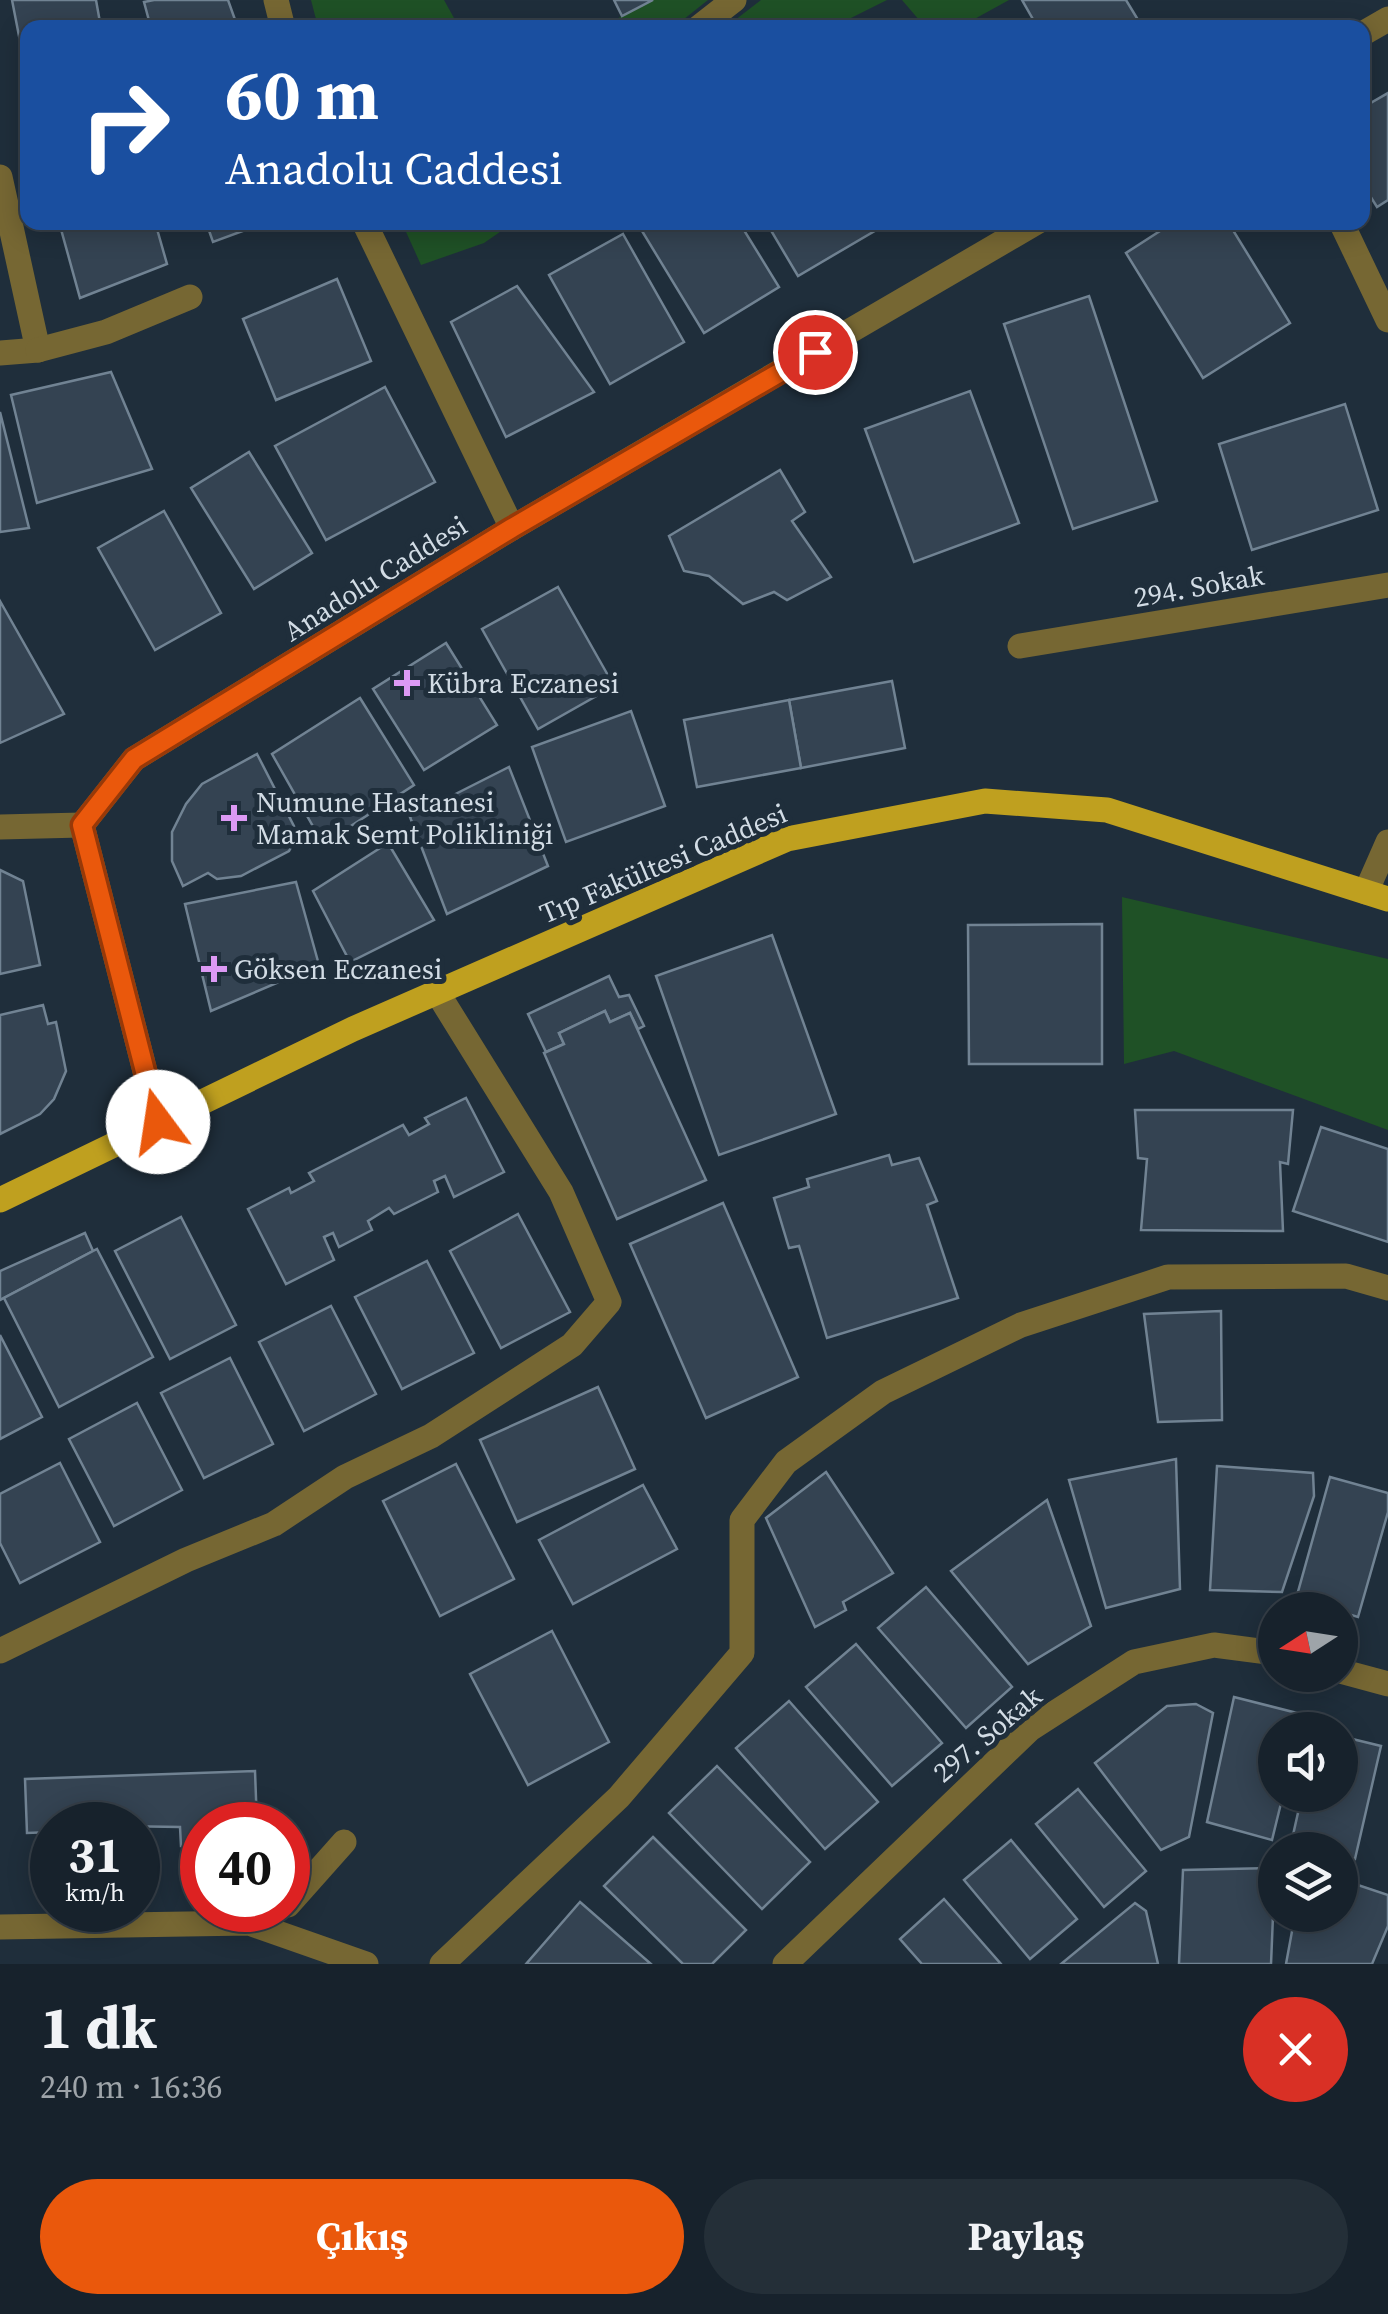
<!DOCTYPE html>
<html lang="tr">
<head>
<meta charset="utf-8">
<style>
  body { margin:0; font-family:"Source Serif 4",serif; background:#242f38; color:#f1f3f6; height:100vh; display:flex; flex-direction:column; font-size:38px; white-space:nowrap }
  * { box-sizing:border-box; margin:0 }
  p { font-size:32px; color:#9ea4a9 }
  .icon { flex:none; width:55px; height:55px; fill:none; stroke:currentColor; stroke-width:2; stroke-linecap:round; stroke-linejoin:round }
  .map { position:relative; height:1964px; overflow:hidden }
  .drawer { display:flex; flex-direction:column; background:#17222c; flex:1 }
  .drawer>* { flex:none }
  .hud { position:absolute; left:20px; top:20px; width:1350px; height:210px; border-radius:20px; box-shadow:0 5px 25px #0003,0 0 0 2px #363f48; background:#1a4fa0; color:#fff; overflow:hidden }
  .needle { width:65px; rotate:258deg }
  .fabs { position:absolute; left:1258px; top:1592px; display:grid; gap:20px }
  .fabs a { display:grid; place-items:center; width:100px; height:100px; border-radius:50%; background:#17222c; box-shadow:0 5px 25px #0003,0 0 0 2px #363f48; font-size:50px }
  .speed { position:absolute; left:30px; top:1802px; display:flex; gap:20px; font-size:50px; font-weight:700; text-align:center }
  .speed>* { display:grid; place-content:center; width:130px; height:130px; border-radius:50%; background:#17222c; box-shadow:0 5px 25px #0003,0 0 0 2px #363f48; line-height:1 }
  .speed small { font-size:25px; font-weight:400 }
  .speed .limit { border:15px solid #d22; background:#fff; color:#111 }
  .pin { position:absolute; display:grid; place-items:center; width:85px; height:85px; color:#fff; margin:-42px; border:5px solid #fff; border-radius:50%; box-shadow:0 2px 10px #0007 }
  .me { position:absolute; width:110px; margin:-55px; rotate:346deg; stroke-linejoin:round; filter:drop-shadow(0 0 8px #0008) }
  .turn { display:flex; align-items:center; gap:35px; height:210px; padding:0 40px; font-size:45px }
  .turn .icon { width:130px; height:130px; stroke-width:2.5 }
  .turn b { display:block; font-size:70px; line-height:85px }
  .round { display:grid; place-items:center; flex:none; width:105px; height:105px; border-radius:52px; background:#242f38 }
  .headline { display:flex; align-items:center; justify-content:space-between; height:170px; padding:0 40px }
  h1 { font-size:60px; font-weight:700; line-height:75px }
  .primary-button { display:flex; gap:20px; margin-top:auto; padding:20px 40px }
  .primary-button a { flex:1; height:115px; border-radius:60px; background:#ea580c; color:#fff; font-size:40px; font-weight:700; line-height:115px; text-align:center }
  .primary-button a+a { background:#242f38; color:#f1f3f6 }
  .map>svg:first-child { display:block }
</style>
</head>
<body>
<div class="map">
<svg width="1388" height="1964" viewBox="0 0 1388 1964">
  <rect width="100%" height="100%" fill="#1f2e3b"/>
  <g fill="#1f5126">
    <polygon points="311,0 444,0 459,27 318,27"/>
    <polygon points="653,0 708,0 674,27 599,28"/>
    <polygon points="761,0 887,0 833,27 726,27"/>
    <polygon points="902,0 1009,0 960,27 926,28"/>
    <polygon points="402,223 402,222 513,223 484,243 421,265"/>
    <polygon points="1122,897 1388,959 1388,1130 1174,1051 1124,1064"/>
  </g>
  <g fill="#344352" stroke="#718393" stroke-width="2.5">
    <polygon points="12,0 96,0 101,28 28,28 26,72"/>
    <polygon points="154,0 228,0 238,28 151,28 144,2"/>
    <polygon points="614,0 653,0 622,16"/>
    <polygon points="1022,0 1126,0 1143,28 1038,28"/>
    <polygon points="1388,93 1388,200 1377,207 1362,183 1362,108"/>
    <polygon points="59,222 155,222 167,264 80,298"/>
    <polygon points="206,222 267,222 213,242"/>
    <polygon points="644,222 739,222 779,287 704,333 639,226"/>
    <polygon points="766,222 874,222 878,229 798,276"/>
    <polygon points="1174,222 1228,222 1290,323 1203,378 1126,253"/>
    <polygon points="623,234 684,342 610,384 549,275"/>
    <polygon points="337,279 371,361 276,400 243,319"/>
    <polygon points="517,286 594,392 506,437 451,322"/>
    <polygon points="1089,296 1157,501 1073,529 1004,324"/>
    <polygon points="111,372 152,469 37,503 11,395"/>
    <polygon points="385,387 435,482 326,540 275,446"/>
    <polygon points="970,391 1019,523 914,562 865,429"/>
    <polygon points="1345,404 1378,510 1252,550 1219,444"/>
    <polygon points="0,412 29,528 0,532"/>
    <polygon points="249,452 312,553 254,589 191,488"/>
    <polygon points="780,470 805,512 792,521 831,577 787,600 774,592 743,604 709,576 684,571 669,536"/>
    <polygon points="164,511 221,613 155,650 98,548"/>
    <polygon points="558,587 614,686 538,729 482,629"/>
    <polygon points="0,601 64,714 0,743"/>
    <polygon points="446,643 497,725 424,770 373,689"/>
    <polygon points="892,681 905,748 801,768 789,700"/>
    <polygon points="360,698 414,785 323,844 272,754"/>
    <polygon points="789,700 801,768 697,787 684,720"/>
    <polygon points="631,711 665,806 566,842 532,747"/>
    <polygon points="257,754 298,834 289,851 241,876 217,879 208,873 183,886 172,861 172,832 186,804 202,784"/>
    <polygon points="509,767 548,866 447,914 410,817"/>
    <polygon points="388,843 434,920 350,962 313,891"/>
    <polygon points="0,870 23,881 40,965 0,974"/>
    <polygon points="296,882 319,965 211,1011 185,904"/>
    <polygon points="1102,924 1102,1064 969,1064 968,925"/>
    <polygon points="772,935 836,1114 719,1155 656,976"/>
    <polygon points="609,976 619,997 629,995 644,1026 638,1029 630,1013 610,1022 605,1011 559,1033 564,1044 546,1052 528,1014"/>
    <polygon points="43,1005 48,1024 56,1022 66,1071 54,1099 40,1114 0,1134 0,1015"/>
    <polygon points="605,1011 610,1022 630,1013 706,1180 617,1219 544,1053 564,1044 559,1033"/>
    <polygon points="466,1098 504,1172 454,1197 445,1176 434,1181 438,1192 394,1214 389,1208 368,1221 372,1230 339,1247 333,1233 324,1237 334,1260 286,1284 248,1209 289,1188 291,1193 314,1181 309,1173 403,1125 409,1135 429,1124 425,1118"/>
    <polygon points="1135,1110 1293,1110 1288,1164 1280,1162 1283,1231 1141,1230 1147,1159 1138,1158"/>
    <polygon points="1321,1127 1388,1149 1388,1242 1293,1211"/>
    <polygon points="889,1155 892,1165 919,1158 937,1201 927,1205 958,1298 827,1338 799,1246 789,1248 774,1198 809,1187 807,1179"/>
    <polygon points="723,1203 798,1377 706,1418 630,1244"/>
    <polygon points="518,1214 570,1312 501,1348 450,1251"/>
    <polygon points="181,1217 236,1325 170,1359 115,1251"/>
    <polygon points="85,1233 93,1251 0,1300 0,1271"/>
    <polygon points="97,1249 153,1357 59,1407 4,1298"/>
    <polygon points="427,1261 474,1353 402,1389 355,1297"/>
    <polygon points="331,1306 376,1394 304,1431 259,1342"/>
    <polygon points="1221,1311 1222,1420 1158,1422 1144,1314"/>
    <polygon points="0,1335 42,1417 0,1439"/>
    <polygon points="230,1358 273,1444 204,1478 161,1393"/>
    <polygon points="598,1387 635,1469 517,1522 480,1440"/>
    <polygon points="137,1403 182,1490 114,1526 69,1439"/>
    <polygon points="1176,1459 1180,1589 1106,1608 1069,1480"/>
    <polygon points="60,1463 100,1542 20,1583 0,1543 0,1494"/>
    <polygon points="456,1464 514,1579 440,1616 383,1501"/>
    <polygon points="1217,1466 1313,1473 1314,1496 1282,1592 1210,1590"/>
    <polygon points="826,1472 893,1573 843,1602 846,1610 815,1627 766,1518"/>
    <polygon points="1330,1477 1388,1493 1388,1512 1358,1617 1296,1599"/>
    <polygon points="643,1485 677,1549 573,1604 539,1540"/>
    <polygon points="1047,1500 1091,1626 1028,1664 951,1571"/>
    <polygon points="926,1587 1012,1687 966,1728 878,1628"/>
    <polygon points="552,1631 609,1742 528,1785 470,1674"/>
    <polygon points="856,1644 942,1743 892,1786 806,1687"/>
    <polygon points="1234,1697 1301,1714 1298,1730 1275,1730 1275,1795 1283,1795 1272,1840 1207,1822"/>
    <polygon points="789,1701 878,1802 825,1849 736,1748"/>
    <polygon points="1196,1704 1213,1713 1189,1837 1161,1850 1095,1763 1167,1706"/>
    <polygon points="1340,1736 1381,1746 1355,1859 1340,1855 1340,1850 1291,1844 1302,1795 1340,1795"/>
    <polygon points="717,1766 810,1862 762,1909 669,1813"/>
    <polygon points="255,1771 257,1825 202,1825 202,1846 181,1846 180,1827 52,1825 52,1832 27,1833 25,1779"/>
    <polygon points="1078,1789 1146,1871 1104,1907 1036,1824"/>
    <polygon points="653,1837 746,1930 712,1964 683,1964 604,1886"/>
    <polygon points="1011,1840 1077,1919 1030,1959 964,1880"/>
    <polygon points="1275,1868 1271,1964 1179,1964 1183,1870"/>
    <polygon points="1340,1879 1388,1895 1388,1926 1372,1964 1286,1964 1295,1915 1340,1915"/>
    <polygon points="944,1899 1001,1964 922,1964 900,1939"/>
    <polygon points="580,1902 651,1964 526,1964"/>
    <polygon points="1135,1903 1146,1911 1158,1964 1061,1964"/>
  </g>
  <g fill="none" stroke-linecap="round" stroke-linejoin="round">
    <g stroke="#766733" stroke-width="25">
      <polyline points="276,0 283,28"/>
      <polyline points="698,28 734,0"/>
      <polyline points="1362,34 1388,19"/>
      <polyline points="0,177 38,350 0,353"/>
      <polyline points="364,222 512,528"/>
      <polyline points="1341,222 1388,320"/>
      <polyline points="38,350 106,332 190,297"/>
      <polyline points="1020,646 1388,585"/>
      <polyline points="0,827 82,825"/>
      <polyline points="1366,892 1388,842"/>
      <polyline points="158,1122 82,825 134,759 512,528 1037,222"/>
      <polyline points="0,1651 186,1560 274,1524 345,1477 431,1436 572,1345 609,1302 561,1192 437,992"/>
      <polyline points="1340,1671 1388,1684"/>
      <polyline points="288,1905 344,1842"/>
      <polyline points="0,1927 249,1923 366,1964"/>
      <polyline points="442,1964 619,1797 742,1653 742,1520 786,1462 883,1392 1021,1325 1168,1277 1346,1276 1388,1288"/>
      <polyline points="785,1964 1030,1729 1134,1662 1214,1645 1275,1653"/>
    </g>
    <polyline stroke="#bfa01f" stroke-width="25" points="0,1200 353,1029 787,839 985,801 1107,810 1388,899"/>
  </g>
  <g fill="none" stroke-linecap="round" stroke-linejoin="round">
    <defs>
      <polyline id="route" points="158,1122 82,825 134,759 512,528 815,352"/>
    </defs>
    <use href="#route" stroke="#983908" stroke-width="25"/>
    <use href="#route" stroke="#ea580c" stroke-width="18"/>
  </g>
  <g fill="#dc99f4" stroke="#1f2e3b" stroke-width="4">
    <path d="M402 668h10v10h10v10h-10v10h-10v-10h-10v-10h10z"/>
    <path d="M229 803h10v10h10v10h-10v10h-10v-10h-10v-10h10z"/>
    <path d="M209 954h10v10h10v10h-10v10h-10v-10h-10v-10h10z"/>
  </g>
  <g text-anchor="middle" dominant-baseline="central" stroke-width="10" stroke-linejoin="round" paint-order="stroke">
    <g font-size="28" fill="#d2dce5" stroke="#1f2e3b">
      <text transform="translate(375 578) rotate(-32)">Anadolu Caddesi</text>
      <text transform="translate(1199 586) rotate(-10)">294. Sokak</text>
      <text transform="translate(663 863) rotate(-23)">Tıp Fakültesi Caddesi</text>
      <text transform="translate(987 1734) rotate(-40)">297. Sokak</text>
    </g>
    <g font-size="28" fill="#d2dce5" stroke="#1f2e3b" text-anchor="start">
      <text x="427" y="683">Kübra Eczanesi</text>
      <text x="256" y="802">Numune Hastanesi<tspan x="256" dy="32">Mamak Semt Polikliniği</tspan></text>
      <text x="234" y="969">Göksen Eczanesi</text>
    </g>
  </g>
</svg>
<div class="fabs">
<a><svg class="needle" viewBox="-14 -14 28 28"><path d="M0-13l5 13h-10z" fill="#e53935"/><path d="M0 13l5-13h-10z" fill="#9ea4a9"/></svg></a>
<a><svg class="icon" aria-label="sound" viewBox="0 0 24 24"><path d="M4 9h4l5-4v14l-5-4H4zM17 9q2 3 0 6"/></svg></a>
<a><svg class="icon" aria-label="layers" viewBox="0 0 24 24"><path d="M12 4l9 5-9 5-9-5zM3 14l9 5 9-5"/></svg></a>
</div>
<div class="speed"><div>31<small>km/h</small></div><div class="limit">40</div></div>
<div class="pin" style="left:815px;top:352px;background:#d93025"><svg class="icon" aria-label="arrive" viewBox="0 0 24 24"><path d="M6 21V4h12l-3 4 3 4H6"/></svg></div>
<svg class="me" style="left:158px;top:1122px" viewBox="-20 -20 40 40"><circle r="19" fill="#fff"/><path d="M0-13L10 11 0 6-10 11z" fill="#ea580c"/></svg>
<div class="hud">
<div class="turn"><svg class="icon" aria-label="right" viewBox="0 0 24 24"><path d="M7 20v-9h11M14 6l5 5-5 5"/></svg><div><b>60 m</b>Anadolu Caddesi</div></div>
</div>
</div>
<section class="drawer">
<div class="headline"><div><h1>1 dk</h1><p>240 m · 16:36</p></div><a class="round" style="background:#d93025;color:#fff"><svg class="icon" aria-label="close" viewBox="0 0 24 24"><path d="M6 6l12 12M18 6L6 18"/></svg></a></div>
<div class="primary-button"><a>Çıkış</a><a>Paylaş</a></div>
</section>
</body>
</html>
